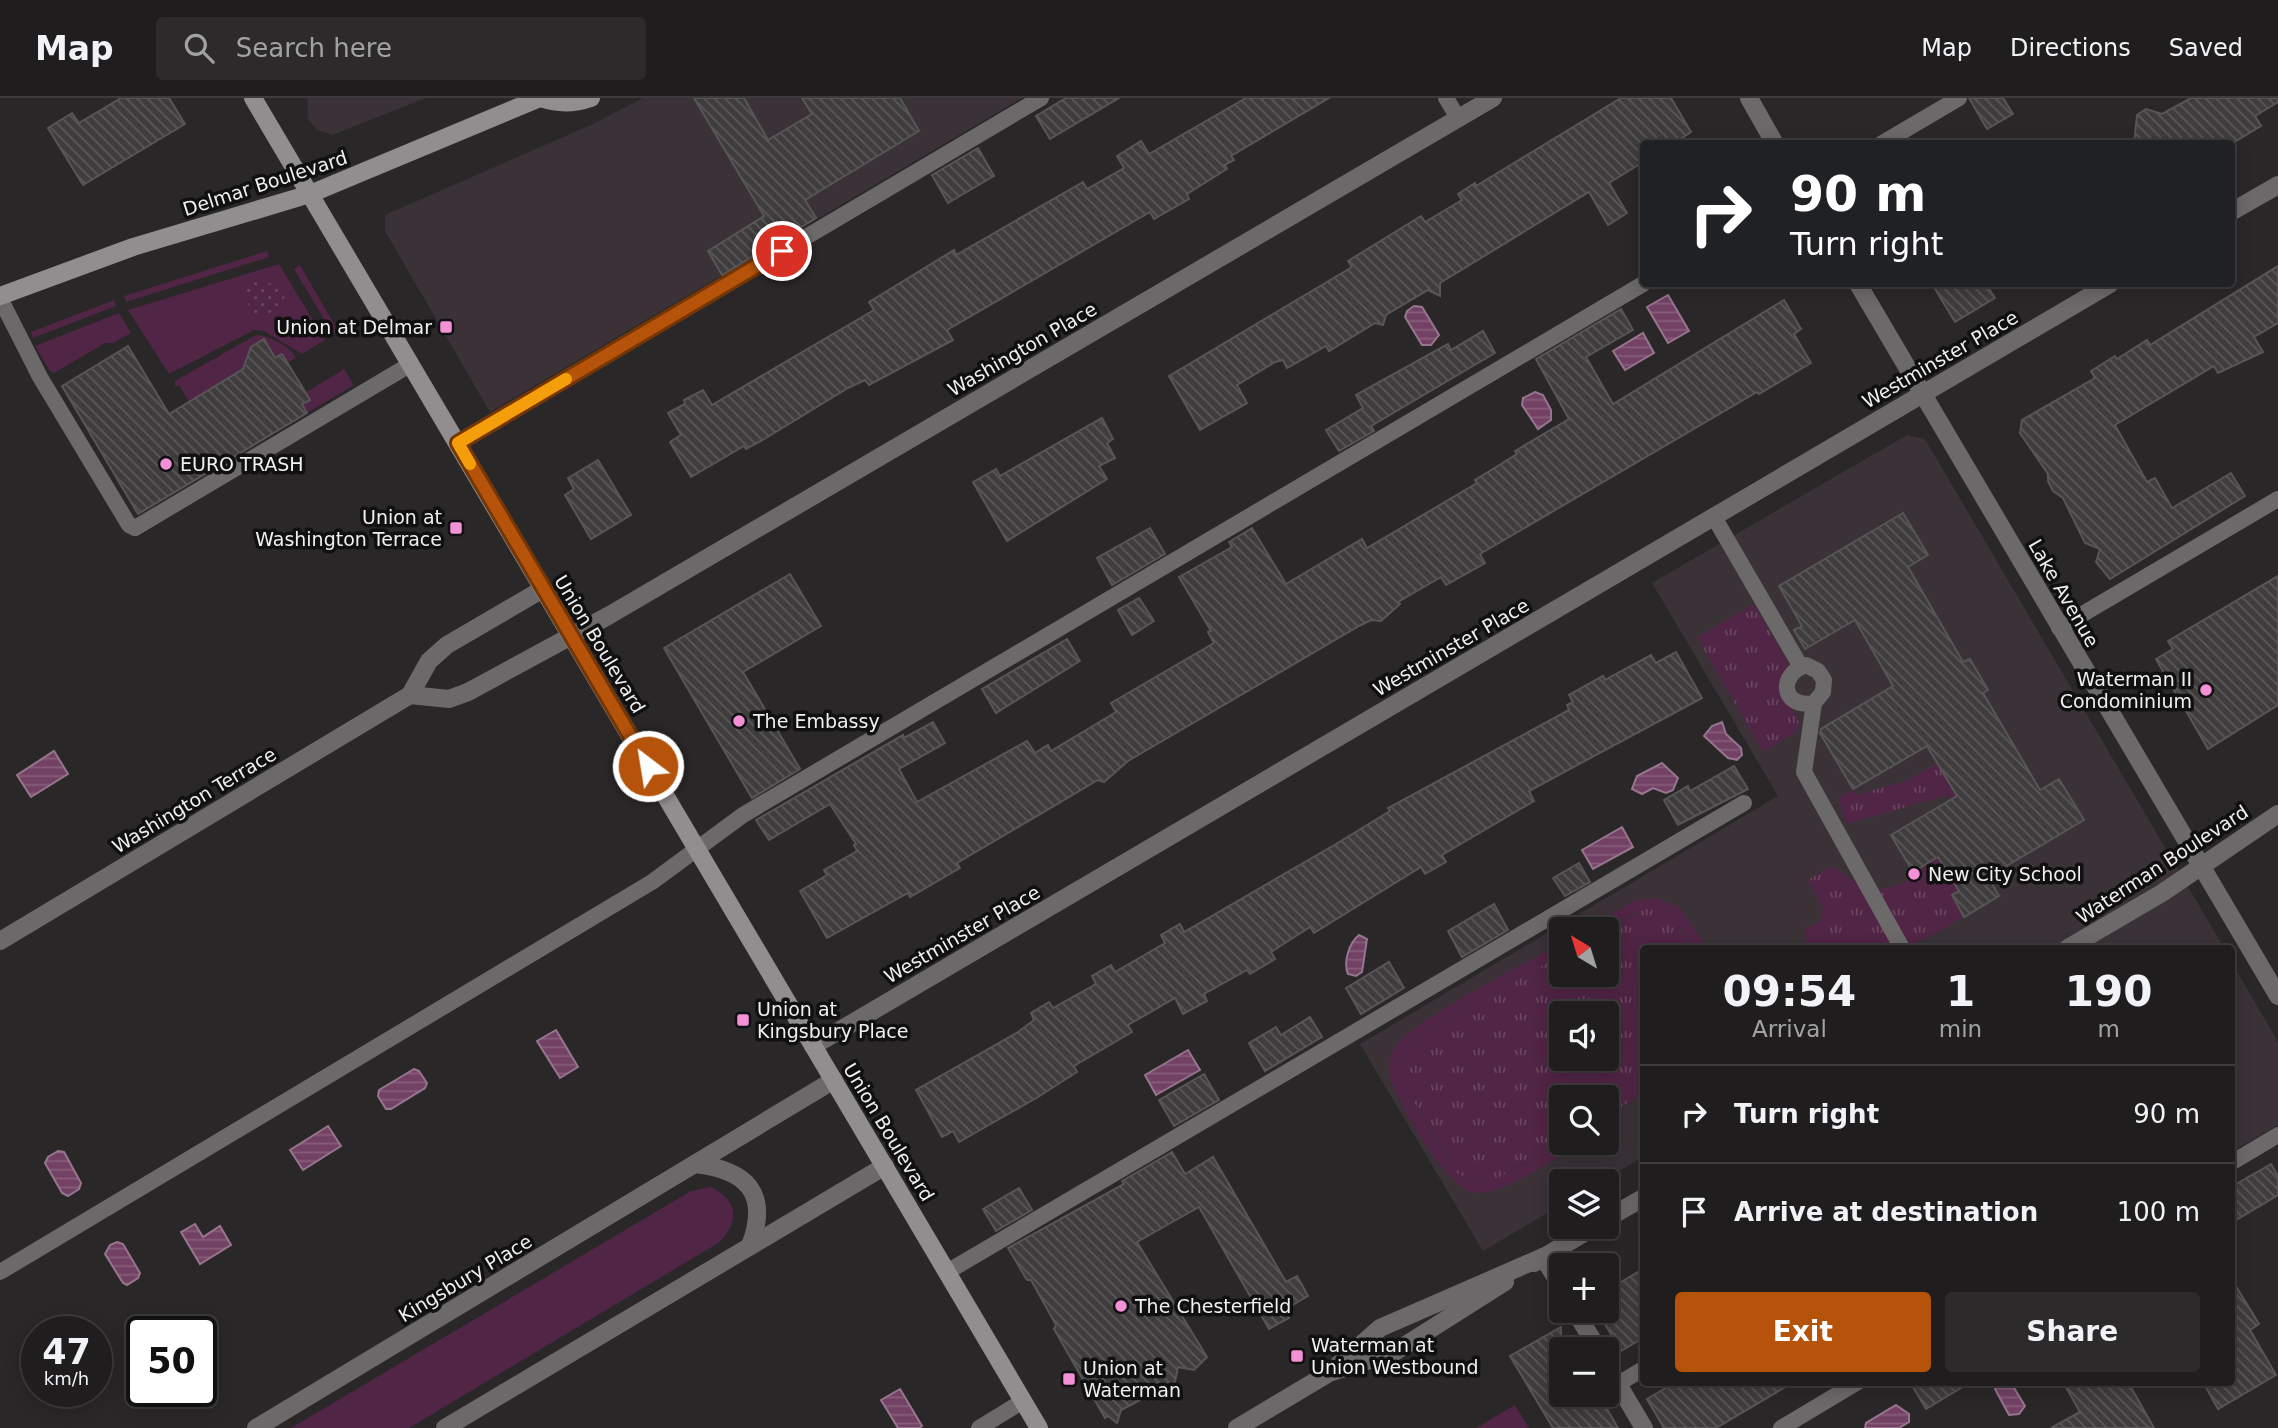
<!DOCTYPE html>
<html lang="en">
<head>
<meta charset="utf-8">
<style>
  body { margin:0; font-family:"DejaVu Sans",sans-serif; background:#2d2a2c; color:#f1f3f6; height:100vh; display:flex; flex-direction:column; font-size:26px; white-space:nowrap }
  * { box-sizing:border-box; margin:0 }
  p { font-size:23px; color:#a2a2a4 }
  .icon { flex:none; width:38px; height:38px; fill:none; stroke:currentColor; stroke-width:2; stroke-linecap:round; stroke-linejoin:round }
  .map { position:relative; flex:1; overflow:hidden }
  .sheet { position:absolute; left:1640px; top:847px; width:595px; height:441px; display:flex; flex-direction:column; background:#201d1f; border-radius:7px; box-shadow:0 4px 18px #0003,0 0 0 2px #3d3b3d }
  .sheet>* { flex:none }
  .guide { position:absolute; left:1640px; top:42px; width:595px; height:147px; border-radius:7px; box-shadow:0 4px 18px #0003,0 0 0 2px #3d3b3d; background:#202124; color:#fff; overflow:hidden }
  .needle { width:46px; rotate:322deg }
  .controls { position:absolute; left:1549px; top:819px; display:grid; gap:14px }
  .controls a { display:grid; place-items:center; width:70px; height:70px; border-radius:7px; background:#201d1f; box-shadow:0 4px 18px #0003,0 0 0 2px #3d3b3d; font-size:35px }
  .speed { position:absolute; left:21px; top:1218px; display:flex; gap:14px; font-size:35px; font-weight:700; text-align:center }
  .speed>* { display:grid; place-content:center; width:91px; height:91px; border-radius:50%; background:#201d1f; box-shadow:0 4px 18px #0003,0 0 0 2px #3d3b3d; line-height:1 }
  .speed small { font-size:18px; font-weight:400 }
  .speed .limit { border:4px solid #111; border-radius:10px; background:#fff; color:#111 }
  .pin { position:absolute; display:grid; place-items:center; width:60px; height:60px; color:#fff; margin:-30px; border:4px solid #fff; border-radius:50%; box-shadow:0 2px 7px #0007 }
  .me { position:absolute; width:77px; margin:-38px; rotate:329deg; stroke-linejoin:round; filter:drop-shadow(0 0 5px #0008) }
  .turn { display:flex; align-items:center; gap:24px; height:147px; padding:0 35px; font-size:32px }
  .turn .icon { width:91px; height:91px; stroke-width:2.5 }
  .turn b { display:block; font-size:49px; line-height:60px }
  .eta { display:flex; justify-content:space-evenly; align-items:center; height:119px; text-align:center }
  .eta b { font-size:42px; font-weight:700; line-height:49px }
  .cta { display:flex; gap:14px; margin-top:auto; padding:14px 35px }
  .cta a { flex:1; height:80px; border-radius:7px; background:#b45309; color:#fff; font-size:28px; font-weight:700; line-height:80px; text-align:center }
  .cta a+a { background:#2d2a2c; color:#f1f3f6 }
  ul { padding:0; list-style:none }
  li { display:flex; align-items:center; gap:21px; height:98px; padding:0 35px; border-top:2px solid #3d3b3d }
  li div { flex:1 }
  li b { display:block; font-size:26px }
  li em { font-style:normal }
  header { display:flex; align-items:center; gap:42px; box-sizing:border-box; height:98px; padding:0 35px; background:#201d1f; border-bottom:2px solid #3d3b3d }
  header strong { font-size:33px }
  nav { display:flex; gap:38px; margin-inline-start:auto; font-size:24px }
  .search { width:490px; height:63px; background:#2d2a2c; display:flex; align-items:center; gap:18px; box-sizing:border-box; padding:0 24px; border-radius:7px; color:#a2a2a4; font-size:26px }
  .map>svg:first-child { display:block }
</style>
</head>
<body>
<header>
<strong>Map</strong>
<div class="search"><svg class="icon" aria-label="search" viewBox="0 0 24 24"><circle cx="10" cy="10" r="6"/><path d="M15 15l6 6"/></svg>Search here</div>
<nav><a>Map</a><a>Directions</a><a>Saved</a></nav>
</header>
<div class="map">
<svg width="2278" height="1330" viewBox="0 0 2278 1330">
  <defs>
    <pattern id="park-tufts" width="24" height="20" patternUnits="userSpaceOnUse" patternTransform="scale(1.75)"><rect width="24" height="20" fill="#512545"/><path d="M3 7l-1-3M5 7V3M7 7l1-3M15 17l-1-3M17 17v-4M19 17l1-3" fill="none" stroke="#6a4560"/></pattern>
    <pattern id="garden-dots" width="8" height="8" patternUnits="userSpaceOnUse" patternTransform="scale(1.75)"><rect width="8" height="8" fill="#512545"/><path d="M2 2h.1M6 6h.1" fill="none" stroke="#6a4560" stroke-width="1.8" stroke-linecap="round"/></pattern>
    <pattern id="water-rules" width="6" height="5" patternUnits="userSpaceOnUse" patternTransform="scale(1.75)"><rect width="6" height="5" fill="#724164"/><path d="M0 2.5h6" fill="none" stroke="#875d7a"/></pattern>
    <pattern id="building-back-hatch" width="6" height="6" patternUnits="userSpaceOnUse" patternTransform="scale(1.75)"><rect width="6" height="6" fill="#3f3c3e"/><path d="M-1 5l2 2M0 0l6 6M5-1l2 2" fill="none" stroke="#5b585a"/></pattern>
  </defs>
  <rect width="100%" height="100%" fill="#2a2729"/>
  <g fill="#3a3237" fill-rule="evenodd">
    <polygon points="307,0 426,0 332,37 317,32 308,21"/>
    <polygon points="643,0 1022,0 490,314 385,133 385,117 593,26"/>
    <path d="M1907 337 1925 341 2224 850H1643V1059L1602 1083H1561V1107L1483 1153 1360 946 1778 698 1652 485ZM1561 831H1606V877H1561ZM1561 915H1606V961H1561ZM1561 999H1606V1045H1561Z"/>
    <polygon points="2231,863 2278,944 2278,1027 2231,1054"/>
  </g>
  <g fill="#512545">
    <polygon points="267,153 269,159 126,204 124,198"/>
    <polygon points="279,166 325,242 302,256 264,233 254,232 169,276 128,212"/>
    <polygon points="300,167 338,233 333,236 294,171"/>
    <polygon points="114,202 116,208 33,240 31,234"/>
    <polygon points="119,215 131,235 113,245 105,245 54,275 50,273 35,248"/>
    <path d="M256 237C269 237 291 249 296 260L287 265 275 260 267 246 254 265 189 304 179 287 175 289V283Z"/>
    <polygon points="344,271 354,287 307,315 302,306 309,302 305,295"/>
    <polygon points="1657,800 1680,810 1708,850 1694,850 1681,830 1635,814 1604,831 1585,831 1635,802"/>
    <path d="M1561 845V857L1423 937C1406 950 1397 965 1403 986L1447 1061 1484 1084 1508 1075 1561 1044 1581 1045C1553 1061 1508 1096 1476 1095 1448 1094 1393 1000 1389 974 1388 966 1391 956 1395 949 1408 925 1531 862 1561 845Z"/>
    <path d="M711 1089C738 1103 740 1121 720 1144L409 1330H291L691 1093Z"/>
    <polygon points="1515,1307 1529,1330 1476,1330"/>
  </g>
  <g fill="url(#park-tufts)" fill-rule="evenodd">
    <polygon points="1754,506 1790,569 1780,584 1800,627 1796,634 1763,654 1697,539"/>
    <polygon points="1937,665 1957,699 1952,702 1948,697 1846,726 1839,700 1853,691 1856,697 1906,683"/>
    <path d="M1938 759 1959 793 1952 798 1964 819 1910 849 1876 791C1907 791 1915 773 1938 759Z"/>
    <polygon points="1832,768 1859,787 1894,850 1810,850 1805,842 1805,831 1820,823 1823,811 1808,782"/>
    <path d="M1645 811 1666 814 1694 850H1643V996L1607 1017 1606 999H1561V1044L1494 1082 1475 1084 1457 1075 1403 986 1400 976 1405 955 1423 937 1561 857V877H1606L1604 831ZM1606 915V961H1561V915Z"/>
  </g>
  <path fill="url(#garden-dots)" d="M258 182C273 184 287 193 285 209L261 218 250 212 245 192Z"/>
  <g fill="url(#water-rules)" stroke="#98758e" stroke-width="2">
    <polygon points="1668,197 1689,233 1668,245 1647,209"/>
    <polygon points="1414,208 1422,209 1439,237 1431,247 1422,247 1405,219 1407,213"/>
    <polygon points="1643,235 1654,255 1625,272 1613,253"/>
    <polygon points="1535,294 1543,297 1551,312 1551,322 1538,331 1522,307 1523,300"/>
    <polygon points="1722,624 1726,636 1741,650 1742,657 1737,662 1728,660 1704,638 1712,628"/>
    <polygon points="54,653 68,676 31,699 17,677"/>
    <polygon points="1662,665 1678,680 1673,692 1666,695 1653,690 1642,696 1632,691 1637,678"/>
    <polygon points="1622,729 1633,749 1593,771 1582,752"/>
    <path d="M1359 837 1367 841 1362 874 1356 878 1348 876C1343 864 1349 845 1359 837Z"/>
    <polygon points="556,932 578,969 560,980 537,943"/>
    <polygon points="1188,952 1200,972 1156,997 1145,977"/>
    <polygon points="414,971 419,973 427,985 425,990 391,1011 386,1011 378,998 379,992"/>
    <polygon points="328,1028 341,1048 303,1072 290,1052"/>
    <polygon points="58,1053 64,1054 81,1085 79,1091 68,1098 62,1095 45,1065 48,1059"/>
    <polygon points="195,1126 203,1139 220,1128 231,1147 200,1166 181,1134"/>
    <polygon points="117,1144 123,1146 140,1175 138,1180 127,1187 123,1185 105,1156 110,1147"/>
    <polygon points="1999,1285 2011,1285 2025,1308 2019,1316 2009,1317 1995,1291"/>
    <polygon points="900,1291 922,1328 919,1330 898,1330 881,1302"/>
    <polygon points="1896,1307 1909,1316 1909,1324 1899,1330 1865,1330 1866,1325"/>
  </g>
  <g fill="url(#building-back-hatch)" stroke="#585557" stroke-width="2">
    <polygon points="121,0 169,0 185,26 83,87 48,30 72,15 79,25"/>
    <polygon points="694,0 744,0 768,42 812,16 802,0 900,0 919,33 805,102 816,120 722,177 708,153 764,118"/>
    <polygon points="1066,0 1119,0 1050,41 1036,18"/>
    <polygon points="1246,0 1329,0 1231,58 1234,62 1225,67 1227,71 1187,96 1189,101 1154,121 1150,114 947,232 953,242 869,287 865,282 848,290 761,343 746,351 744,348 691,379 670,344 681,337 668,315 685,306 684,302 703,292 712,307 874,212 869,204 954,152 956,157 1083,84 1087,91 1124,70 1117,58 1141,43 1149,56"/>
    <polygon points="1621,0 1671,0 1691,34 1673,46 1643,46 1643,64 1609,85 1627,115 1608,127 1589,94 1440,185 1440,198 1428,192 1386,217 1383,227 1375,225 1329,253 1326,248 1287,270 1283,262 1275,264 1237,287 1247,305 1200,332 1169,278 1352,169 1348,163 1421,118 1425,124 1462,102 1458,96 1475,85 1476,88"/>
    <polygon points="1969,0 2003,0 2013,16 1987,31"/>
    <polygon points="2191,0 2278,0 2278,4 2255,18 2261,28 2231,46 2134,46 2137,17 2146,11 2162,16"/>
    <polygon points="978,50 994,78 948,105 932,77"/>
    <polygon points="2278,168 2278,225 2254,239 2263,254 2218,275 2214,268 2115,327 2147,384 2155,380 2172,410 2231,375 2245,398 2110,481 2096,464 2100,451 2085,445 2063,400 2053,393 2048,383 2048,376 2020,335 2022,322 2095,280 2091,273 2115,258 2117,261 2147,242 2150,247"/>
    <polygon points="1932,186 1986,186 1995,200 1955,224"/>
    <polygon points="1784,202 1801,231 1794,236 1811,265 1759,296 1757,294 1480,456 1485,465 1446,487 1441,479 1398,504 1400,506 1381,523 1371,522 1359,528 1128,663 1104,684 1098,682 957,765 960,770 910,799 908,795 827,840 800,793 827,777 824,772 857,753 854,747 856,746 830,706 769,742 756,722 903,637 904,640 933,624 945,645 899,671 917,704 1027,643 1035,655 1048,647 1051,653 1116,614 1111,605 1214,545 1208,534 1211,533 1179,479 1232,449 1229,444 1252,430 1286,486 1362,441 1367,450 1477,385 1475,382 1517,356 1515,353 1569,321 1536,261 1621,211 1633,232 1586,259 1613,306"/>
    <polygon points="1483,233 1495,255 1371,328 1374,333 1339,353 1326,332 1363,310 1356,297 1448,246 1451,252"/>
    <polygon points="264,241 275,260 282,256 298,282 310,302 302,306 307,315 138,416 62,288 128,248 169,316 243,271 251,249"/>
    <polygon points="1102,320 1113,341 1107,345 1115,360 1099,368 1107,381 1007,443 973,384 996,371 1000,378"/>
    <polygon points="598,362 631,417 591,441 565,397 574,391 568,380"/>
    <polygon points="1903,415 1928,457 1908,469 1963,564 1970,561 1988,592 1983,595 2040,692 2059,681 2084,722 1988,779 1999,798 1964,819 1952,797 1959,793 1938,759 1913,774 1891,737 1957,698 1927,648 1853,691 1820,635 1821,631 1893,588 1855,522 1805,551 1794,532 1802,528 1779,488"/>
    <polygon points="1150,430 1165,456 1112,487 1097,460"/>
    <polygon points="790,476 821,528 743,574 800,671 752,700 664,550"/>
    <polygon points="2278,478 2278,607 2208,651 2156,561 2173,551 2168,543"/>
    <polygon points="1139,500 1154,523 1132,537 1118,512"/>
    <polygon points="1067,541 1080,563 996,615 982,591"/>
    <polygon points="1676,554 1702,600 1529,693 1534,703 1442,757 1446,764 1425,776 1421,769 1314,835 1310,829 1271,854 1275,861 1250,876 1247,872 1204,896 1207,903 1183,916 1175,900 1128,927 1132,934 1074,968 1077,974 1038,999 959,1044 953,1033 942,1039 916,992 1018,934 1034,922 1031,915 1049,904 1053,910 1096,886 1092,878 1111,867 1115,874 1165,845 1161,837 1180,826 1184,834 1336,746 1390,713 1388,710 1569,612 1567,607 1573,604 1569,597 1603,578 1605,582 1651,557 1656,565"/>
    <polygon points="1734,668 1748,691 1678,727 1664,702 1688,688 1690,693"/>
    <polygon points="1579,765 1590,784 1565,798 1553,780"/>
    <polygon points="1494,806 1508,832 1462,859 1448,833"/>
    <polygon points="1389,864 1404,890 1361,916 1346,890"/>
    <polygon points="1310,919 1322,939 1265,973 1249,945 1276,929 1281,937"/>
    <polygon points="1204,976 1219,1002 1174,1028 1159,1002"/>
    <polygon points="1172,1054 1185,1076 1213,1059 1286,1184 1297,1178 1308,1198 1284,1212 1289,1220 1269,1231 1199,1109 1137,1144 1207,1259 1194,1272 1178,1269 1175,1284 1121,1312 1117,1325 1108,1318 1105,1320 1054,1231 1056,1227 1031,1182 1027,1182 1008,1150 1124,1086 1122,1083"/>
    <polygon points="2271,1066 2278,1078 2278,1097 2231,1125 2231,1089"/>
    <polygon points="1019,1090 1032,1112 996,1133 983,1111"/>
    <polygon points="1643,1171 1643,1240 1621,1253 1597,1213 1606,1213 1606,1193"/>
    <polygon points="2231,1180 2259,1226 2250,1232 2276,1277 2218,1311 2203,1284 2231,1284"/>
    <polygon points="1561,1229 1561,1297 1599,1297 1618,1330 1553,1330 1510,1258"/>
    <polygon points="1676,1284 1794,1284 1716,1330 1664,1330 1647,1301"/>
    <polygon points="1910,1284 1971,1284 1926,1311"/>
    <polygon points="2063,1284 2128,1284 2154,1330 2051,1330 2080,1314"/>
  </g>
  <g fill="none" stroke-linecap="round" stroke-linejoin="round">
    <g stroke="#6b696a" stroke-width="16">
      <polyline points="1446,0 1458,20"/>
      <polyline points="1881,46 1959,0"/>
      <polyline points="0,200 40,279 129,427 135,430 411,266"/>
      <polyline points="458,345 1041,0"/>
      <polyline points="1714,419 1801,569"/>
      <polyline points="2059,530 2278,401"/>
      <path d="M1814 605C1782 611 1777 577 1806 567L1818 573 1824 582 1823 594 1814 605 1804 674 1902 850"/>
      <polyline points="2231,1065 2278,1037"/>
      <polyline points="0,1174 652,784 743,717 1643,186"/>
      <polyline points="947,1174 1744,705"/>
      <polyline points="1618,1286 1643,1271"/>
      <polyline points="979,1330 1023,1303"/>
      <polyline points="1781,1330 1858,1284"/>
    </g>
    <g stroke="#6b696a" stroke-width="18">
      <polyline points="1749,0 1775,46"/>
      <polyline points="2231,114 2278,87"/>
      <polyline points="1858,186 2278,898"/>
      <polyline points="410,597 449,601 468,594 608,518 1493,0"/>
      <polyline points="410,597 429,563 447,547 543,491"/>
      <polyline points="0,843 410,597"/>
      <polyline points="2068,850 2162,795 2278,716"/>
      <polyline points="813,948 2110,186"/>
      <path d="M695 1066C747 1072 770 1095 750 1148"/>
      <polyline points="1606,1121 1643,1100"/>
      <polyline points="1543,1159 1561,1188"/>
      <polyline points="1534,1165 1594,1129"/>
      <polyline points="1575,1213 1598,1251"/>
      <polyline points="1606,1266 1644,1330"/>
      <polyline points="1332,1274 1393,1255 1505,1184"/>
      <polyline points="256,1330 834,982"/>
      <polyline points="445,1330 885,1068"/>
      <polyline points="1237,1330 1329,1275 1380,1230 1543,1159"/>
    </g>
    <g stroke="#908e8f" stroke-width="18">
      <polyline points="253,0 1039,1330"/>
      <path d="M540 0C559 6 573 6 591 0"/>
      <polyline points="0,198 133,149 310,96 540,0"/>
    </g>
  </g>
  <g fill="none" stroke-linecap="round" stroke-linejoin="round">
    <defs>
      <polyline id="route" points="648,668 458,345 782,153"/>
    </defs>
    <use href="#route" stroke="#753606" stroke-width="18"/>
    <use href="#route" stroke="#b45309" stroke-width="12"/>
    <polyline stroke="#f59e0b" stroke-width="12" points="470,366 458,345 566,281"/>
  </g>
  <g fill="#f291d6" stroke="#111011" stroke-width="2.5">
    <rect x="439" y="222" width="14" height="14" rx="3.5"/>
    <circle cx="166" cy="366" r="7"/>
    <rect x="449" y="423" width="14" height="14" rx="3.5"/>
    <circle cx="2206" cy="592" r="7"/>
    <circle cx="739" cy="623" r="7"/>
    <circle cx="1914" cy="776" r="7"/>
    <rect x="736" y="915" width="14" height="14" rx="3.5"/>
    <circle cx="1121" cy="1208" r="7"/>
    <rect x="1290" y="1251" width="14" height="14" rx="3.5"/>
    <rect x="1062" y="1274" width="14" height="14" rx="3.5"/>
  </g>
  <g text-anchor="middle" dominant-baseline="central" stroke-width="7" stroke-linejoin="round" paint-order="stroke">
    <g font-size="19" fill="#f1eff0" stroke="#111011">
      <text transform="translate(265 85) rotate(-18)">Delmar Boulevard</text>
      <text transform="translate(1022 251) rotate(-30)">Washington Place</text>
      <text transform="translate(1940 261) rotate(-30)">Westminster Place</text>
      <text transform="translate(2064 495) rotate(60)">Lake Avenue</text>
      <text transform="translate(600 546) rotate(59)">Union Boulevard</text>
      <text transform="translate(1451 549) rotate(-30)">Westminster Place</text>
      <text transform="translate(194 702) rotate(-31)">Washington Terrace</text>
      <text transform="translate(2162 766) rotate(-33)">Waterman Boulevard</text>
      <text transform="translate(962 836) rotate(-30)">Westminster Place</text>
      <text transform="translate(889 1034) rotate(59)">Union Boulevard</text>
      <text transform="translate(465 1180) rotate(-31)">Kingsbury Place</text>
    </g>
    <g font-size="19" fill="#f1eff0" stroke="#111011" text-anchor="start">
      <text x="432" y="229" text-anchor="end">Union at Delmar</text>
      <text x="180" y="366">EURO TRASH</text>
      <text x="442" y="419" text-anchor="end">Union at<tspan x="442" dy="22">Washington Terrace</tspan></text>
      <text x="2192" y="581" text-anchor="end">Waterman II<tspan x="2192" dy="22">Condominium</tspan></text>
      <text x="753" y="623">The Embassy</text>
      <text x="1928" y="776">New City School</text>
      <text x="757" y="911">Union at<tspan x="757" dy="22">Kingsbury Place</tspan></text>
      <text x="1135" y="1208">The Chesterfield</text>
      <text x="1311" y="1247">Waterman at<tspan x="1311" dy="22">Union Westbound</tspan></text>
      <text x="1083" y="1270">Union at<tspan x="1083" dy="22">Waterman</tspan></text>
    </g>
  </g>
</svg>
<div class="controls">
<a><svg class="needle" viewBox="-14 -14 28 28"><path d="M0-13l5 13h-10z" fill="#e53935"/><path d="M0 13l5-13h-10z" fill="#a2a2a4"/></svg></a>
<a><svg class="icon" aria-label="sound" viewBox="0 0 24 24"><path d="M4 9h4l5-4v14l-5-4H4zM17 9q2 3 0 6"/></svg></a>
<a><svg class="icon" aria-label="search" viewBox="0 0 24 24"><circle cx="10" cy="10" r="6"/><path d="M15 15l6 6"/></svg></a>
<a><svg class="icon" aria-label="layers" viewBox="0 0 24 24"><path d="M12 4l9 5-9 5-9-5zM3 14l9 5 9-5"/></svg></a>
<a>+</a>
<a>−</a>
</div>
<div class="speed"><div>47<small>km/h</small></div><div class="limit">50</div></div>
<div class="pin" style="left:782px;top:153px;background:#d93025"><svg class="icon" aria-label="arrive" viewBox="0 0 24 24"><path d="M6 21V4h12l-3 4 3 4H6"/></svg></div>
<svg class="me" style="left:648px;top:668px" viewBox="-20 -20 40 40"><circle r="17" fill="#b45309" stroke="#fff" stroke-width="3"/><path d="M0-11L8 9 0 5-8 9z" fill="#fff"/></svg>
<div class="guide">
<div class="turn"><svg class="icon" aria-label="right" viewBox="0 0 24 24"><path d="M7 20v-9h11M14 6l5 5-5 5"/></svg><div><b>90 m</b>Turn right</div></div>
</div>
<section class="sheet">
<div class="eta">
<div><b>09:54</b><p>Arrival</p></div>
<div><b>1</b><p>min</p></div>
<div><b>190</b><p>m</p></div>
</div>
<ul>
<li><svg class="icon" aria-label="right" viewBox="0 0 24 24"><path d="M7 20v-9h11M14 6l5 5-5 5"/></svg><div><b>Turn right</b></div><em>90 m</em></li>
<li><svg class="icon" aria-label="arrive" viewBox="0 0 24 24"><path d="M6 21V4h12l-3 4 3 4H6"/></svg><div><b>Arrive at destination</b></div><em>100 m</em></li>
</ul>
<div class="cta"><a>Exit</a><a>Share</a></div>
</section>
</div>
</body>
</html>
